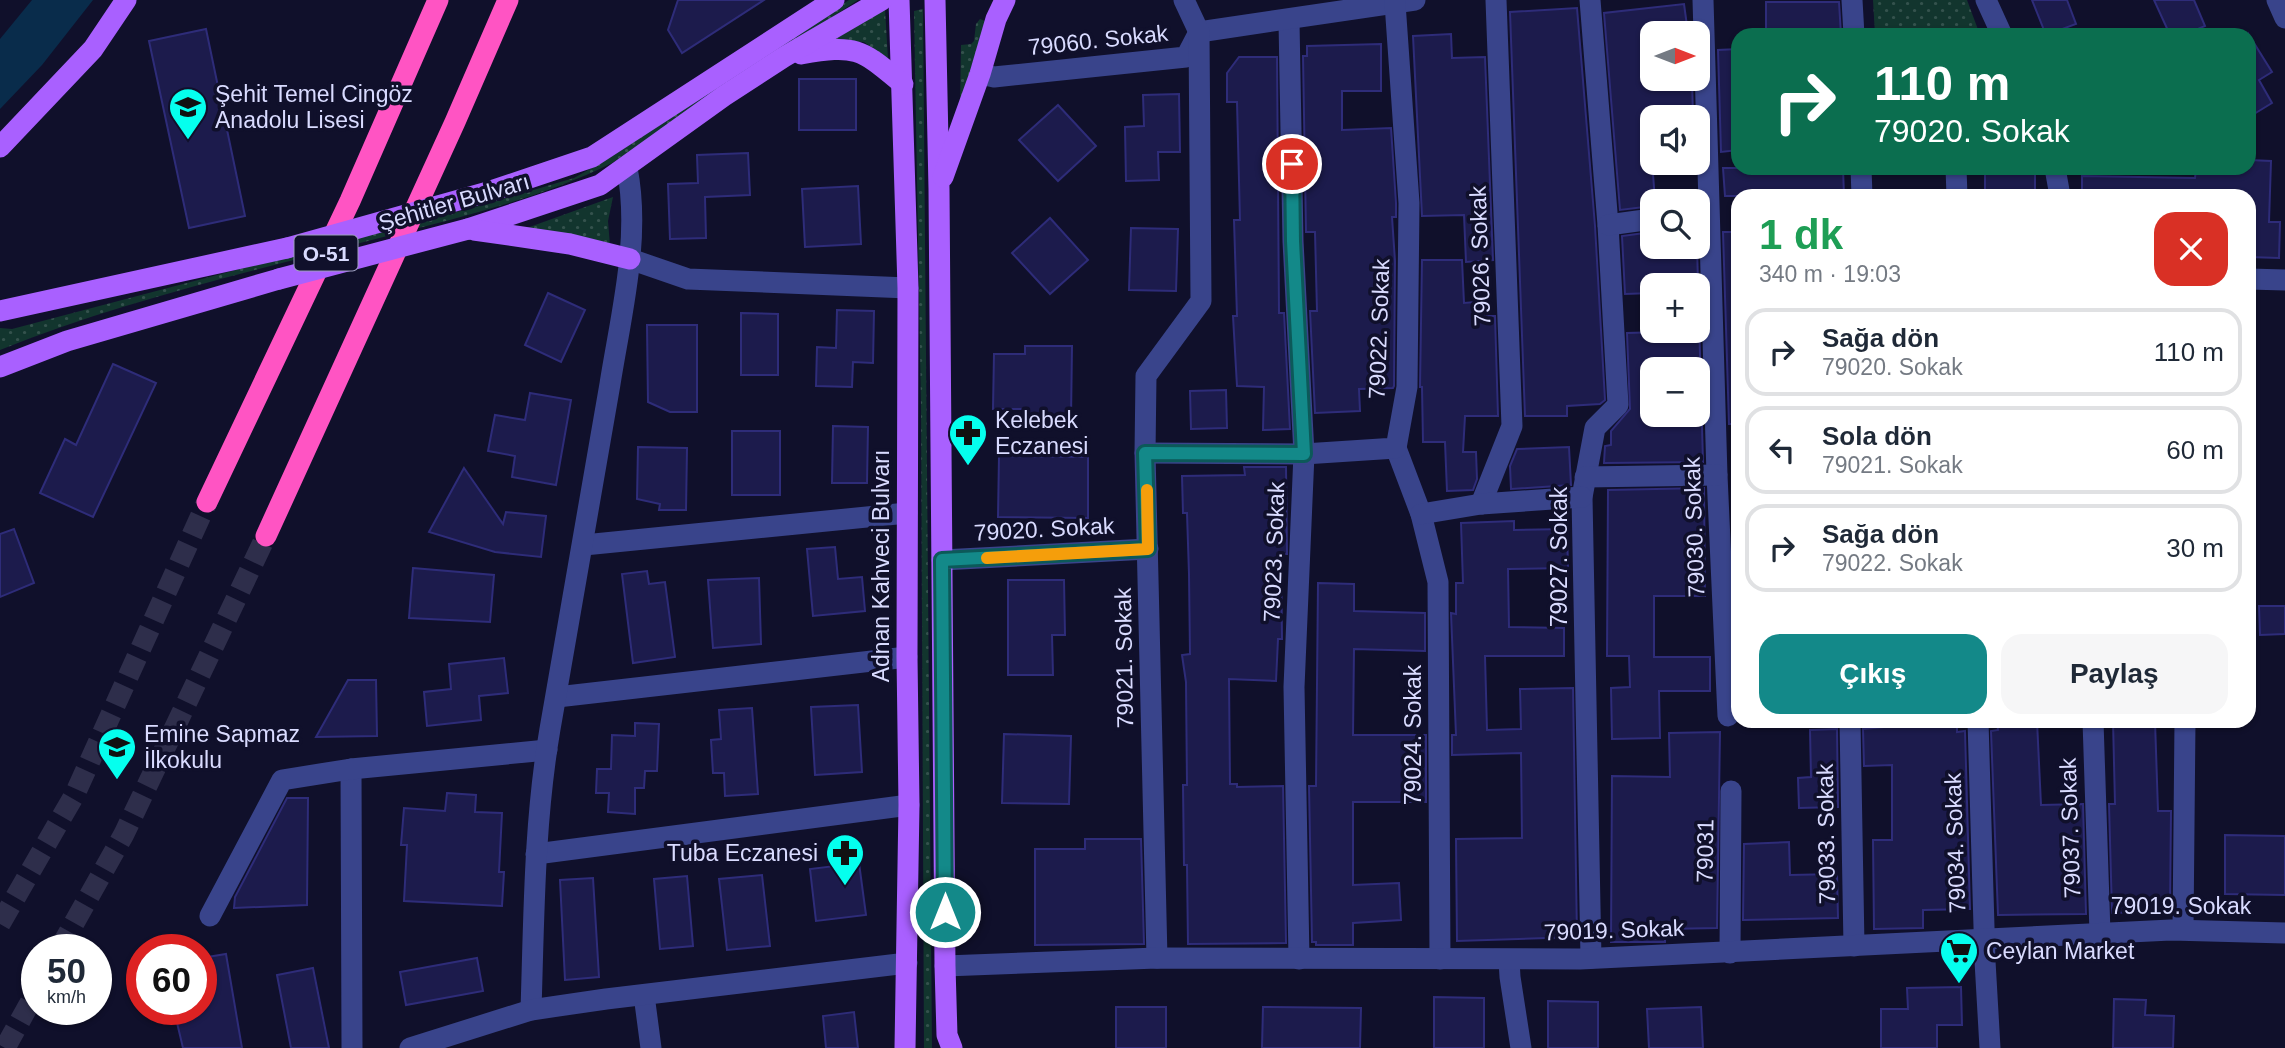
<!DOCTYPE html>
<html lang="tr">
<head>
<meta charset="utf-8">
<style>
  body { margin:0; font-family:Arial,sans-serif; background:#f6f6f7; color:#1f2937; height:100vh; display:flex; flex-direction:column; font-size:26px; white-space:nowrap }
  * { box-sizing:border-box; margin:0 }
  p { font-size:23px; color:#747a83 }
  .icon { flex:none; width:38px; height:38px; fill:none; stroke:currentColor; stroke-width:2; stroke-linecap:round; stroke-linejoin:round }
  .map { position:relative; flex:1; overflow:hidden }
  .side { position:absolute; left:1731px; top:189px; width:525px; height:539px; display:flex; flex-direction:column; background:#fff; border-radius:21px; box-shadow:0 2px 5px #0004 }
  .side>* { flex:none }
  .top-card { position:absolute; left:1731px; top:28px; width:525px; height:147px; border-radius:21px; box-shadow:0 2px 5px #0004; background:#0b6e4f; color:#fff; overflow:hidden }
  .needle { width:46px; rotate:90deg }
  .controls { position:absolute; left:1640px; top:21px; display:grid; gap:14px }
  .controls a { display:grid; place-items:center; width:70px; height:70px; border-radius:14px; background:#fff; box-shadow:0 2px 5px #0004; font-size:35px }
  .speed { position:absolute; left:21px; top:934px; display:flex; gap:14px; font-size:35px; font-weight:700; text-align:center }
  .speed>* { display:grid; place-content:center; width:91px; height:91px; border-radius:50%; background:#fff; box-shadow:0 2px 5px #0004; line-height:1 }
  .speed small { font-size:18px; font-weight:400 }
  .speed .limit { border:10px solid #d22; background:#fff; color:#111 }
  .pin { position:absolute; display:grid; place-items:center; width:60px; height:60px; color:#fff; margin:-30px; border:4px solid #fff; border-radius:50%; box-shadow:0 2px 7px #0007 }
  .me { position:absolute; width:77px; margin:-38px; rotate:0deg; stroke-linejoin:round; filter:drop-shadow(0 0 5px #0008) }
  .turn { display:flex; align-items:center; gap:24px; height:147px; padding:0 28px; font-size:32px }
  .turn .icon { width:91px; height:91px; stroke-width:2.5 }
  .turn b { display:block; font-size:49px; line-height:60px }
  .round { display:grid; place-items:center; flex:none; width:74px; height:74px; border-radius:21px; background:#f6f6f7 }
  .headline { display:flex; align-items:center; justify-content:space-between; height:119px; padding:0 28px }
  h1 { font-size:42px; font-weight:600; line-height:52px; color:#1e9e55 }
  .button { display:flex; gap:14px; margin-top:auto; padding:14px 28px }
  .button a { flex:1; height:80px; border-radius:21px; background:#138989; color:#fff; font-size:28px; font-weight:600; line-height:80px; text-align:center }
  .button a+a { background:#f6f6f7; color:#1f2937 }
  ul { padding:0; list-style:none }
  li { display:flex; align-items:center; gap:21px; height:88px; margin:0 14px 10px; padding:0 14px; border:4px solid #e0e1e3; border-radius:21px }
  li div { flex:1 }
  li b { display:block; font-size:26px }
  li em { font-style:normal }
  .map>svg:first-child { display:block }
</style>
</head>
<body>
<div class="map">
<svg width="2285" height="1048" viewBox="0 0 2285 1048">
  <defs>
    <pattern id="green-dots" width="8" height="8" patternUnits="userSpaceOnUse" patternTransform="scale(1.75)"><rect width="8" height="8" fill="#12352e"/><path d="M2 2h.1M6 6h.1" fill="none" stroke="#34524d" stroke-width="1.8" stroke-linecap="round"/></pattern>
  </defs>
  <rect width="100%" height="100%" fill="#10102b"/>
  <g fill="url(#green-dots)">
    <path d="M849 0H858L612 163C543 197 466 216 391 235 262 269 124 300 0 350V328L12 329 472 208 574 178 611 157Z"/>
    <polygon points="1873,0 1967,0 1980,35 1875,35"/>
    <polygon points="885,9 888,59 864,42 834,40"/>
    <polygon points="923,9 932,1048 924,1048 921,407 914,11"/>
    <polygon points="980,19 985,21 960,106 961,45 971,44 974,41 976,24"/>
    <polygon points="613,197 608,221 610,246 524,229"/>
  </g>
  <polygon fill="#092c4b" points="32,0 93,0 42,65 0,109 0,39"/>
  <g fill="#1c1b4c" stroke="#2e2c79" stroke-width="2" fill-rule="evenodd">
    <polygon points="678,0 764,0 682,53 668,30"/>
    <polygon points="2032,0 2067,0 2076,24 2046,35"/>
    <polygon points="2154,0 2194,0 2205,26 2184,35 2170,35"/>
    <polygon points="1766,2 1839,2 1841,35 1766,35"/>
    <polygon points="1684,4 1688,33 1652,33 1652,79 1692,79 1693,117 1652,117 1652,132 1650,133 1655,201 1652,201 1652,206 1620,210 1604,13"/>
    <polygon points="1577,8 1595,226 1605,400 1600,404 1567,406 1567,416 1525,416 1510,12"/>
    <polygon points="206,29 245,216 189,228 149,41"/>
    <polygon points="1451,34 1452,58 1485,57 1493,260 1466,262 1464,215 1422,216 1413,36"/>
    <polygon points="2249,35 2272,72 2259,80 2272,103 2249,117"/>
    <polygon points="1381,44 1381,91 1342,91 1342,130 1391,128 1396,203 1396,217 1392,217 1395,261 1394,386 1393,388 1359,389 1360,411 1315,413 1310,311 1317,311 1315,232 1306,232 1303,56 1307,56 1307,46"/>
    <polygon points="1738,49 1738,150 1721,152 1718,50"/>
    <polygon points="1239,57 1277,57 1279,313 1284,313 1290,429 1263,430 1264,387 1237,386 1233,316 1237,316 1234,220 1240,220 1237,102 1227,102 1227,73"/>
    <rect x="799" y="79" width="57" height="51"/>
    <polygon points="1179,94 1180,152 1158,152 1159,180 1126,181 1125,127 1144,126 1143,95"/>
    <polygon points="1058,105 1096,146 1058,181 1019,140"/>
    <polygon points="748,153 750,195 705,197 706,238 670,239 668,184 698,183 697,155"/>
    <polygon points="2249,160 2271,161 2269,222 2280,222 2279,258 2249,257 2249,196 2082,196 2082,176 2195,178 2196,169 2236,171 2236,168 2249,168"/>
    <polygon points="1723,168 1843,168 1844,196 1725,196"/>
    <rect x="1985" y="172" width="50" height="24"/>
    <polygon points="858,186 861,244 805,247 802,189"/>
    <polygon points="1050,218 1088,260 1050,294 1012,253"/>
    <polygon points="1131,228 1178,229 1176,291 1129,290"/>
    <path d="M1652 232V247H1697L1703 462 1604 463 1605 446 1611 445V431L1630 409 1627 333 1698 331V285H1652V293L1625 294 1622 236ZM1652 369H1698V415H1652Z"/>
    <polygon points="1723,232 1738,232 1738,424 1729,424"/>
    <polygon points="1422,260 1462,260 1464,303 1487,301 1487,316 1495,316 1498,416 1465,416 1463,452 1476,452 1477,479 1473,490 1447,491 1445,442 1423,442 1422,387 1420,387"/>
    <polygon points="548,293 585,310 561,362 525,345"/>
    <polygon points="837,310 874,311 873,363 853,362 852,387 816,386 817,347 836,348"/>
    <polygon points="741,313 778,314 778,375 741,375"/>
    <polygon points="647,325 697,325 697,412 670,412 648,402"/>
    <polygon points="1025,346 1072,346 1071,418 1028,417 1028,409 993,409 994,354 1025,354"/>
    <polygon points="113,364 156,383 93,517 40,493 65,439 76,445"/>
    <polygon points="1226,390 1227,428 1191,429 1190,391"/>
    <polygon points="530,393 571,400 556,485 512,477 515,456 488,451 495,415 525,420"/>
    <polygon points="833,426 868,427 867,483 832,483"/>
    <rect x="732" y="431" width="48" height="64"/>
    <polygon points="638,447 687,448 686,510 659,510 660,504 637,499"/>
    <polygon points="1569,447 1571,485 1511,489 1510,466 1517,449"/>
    <polygon points="999,456 1088,457 1088,518 998,517"/>
    <polygon points="1244,467 1286,467 1287,554 1281,554 1282,639 1278,639 1276,681 1229,679 1230,784 1237,784 1237,787 1283,786 1286,943 1188,944 1187,865 1184,865 1183,785 1187,785 1186,682 1182,655 1190,654 1189,574 1187,513 1183,513 1182,476 1245,475"/>
    <polygon points="464,468 503,524 506,512 546,516 541,557 495,552 429,532"/>
    <polygon points="1704,488 1705,596 1654,596 1654,657 1710,657 1710,691 1659,691 1660,738 1612,739 1611,688 1630,687 1629,656 1607,656 1608,490"/>
    <polygon points="1514,521 1514,530 1567,529 1568,568 1508,569 1509,627 1564,628 1564,656 1485,656 1487,730 1521,729 1520,689 1573,688 1577,937 1457,941 1456,839 1522,838 1521,753 1452,755 1452,735 1456,735 1451,613 1456,614 1456,583 1463,583 1461,523"/>
    <polygon points="14,529 34,583 0,597 0,534"/>
    <polygon points="835,547 838,579 862,577 865,611 813,616 807,549"/>
    <polygon points="413,568 494,575 490,622 409,618"/>
    <polygon points="647,571 649,584 665,582 675,657 633,663 622,574"/>
    <polygon points="759,578 761,644 713,648 708,580"/>
    <polygon points="1008,580 1064,580 1065,635 1052,635 1053,675 1008,675"/>
    <polygon points="1318,583 1354,584 1354,611 1425,613 1425,651 1354,649 1353,735 1426,735 1426,802 1353,802 1353,885 1399,883 1401,920 1353,923 1353,945 1316,945 1316,942 1312,942 1309,786 1316,786"/>
    <polygon points="2259,606 2285,606 2285,634 2260,635"/>
    <polygon points="504,658 508,693 479,696 481,720 427,726 424,692 451,689 449,664"/>
    <polygon points="348,680 376,680 377,736 316,737"/>
    <polygon points="858,705 862,772 815,775 811,707"/>
    <polygon points="752,708 758,794 725,796 724,773 713,773 711,740 721,739 719,710"/>
    <polygon points="1883,721 1957,721 1957,732 1965,731 1970,909 1923,910 1923,928 1874,929 1873,840 1892,840 1892,765 1864,766 1863,729 1883,727"/>
    <polygon points="1997,721 2037,721 2041,805 2083,804 2086,914 1998,915 1991,731 1998,730"/>
    <polygon points="2113,721 2155,721 2158,811 2171,811 2170,911 2112,913 2109,804 2115,804"/>
    <polygon points="635,723 659,724 657,771 645,771 644,788 635,788 635,814 608,812 609,793 596,793 597,769 611,769 612,735 635,736"/>
    <polygon points="1837,729 1838,807 1799,808 1798,778 1811,777 1810,730"/>
    <polygon points="1720,732 1717,928 1665,929 1665,942 1611,942 1612,776 1670,777 1669,733"/>
    <polygon points="1004,734 1071,736 1069,804 1002,803"/>
    <polygon points="447,793 476,795 475,812 502,813 499,872 504,872 502,906 404,901 407,845 401,845 404,808 445,811"/>
    <polygon points="287,798 308,798 307,905 234,908 235,897"/>
    <polygon points="2225,835 2285,836 2285,895 2225,894"/>
    <polygon points="1085,839 1141,839 1144,944 1035,945 1035,849 1085,849"/>
    <polygon points="1789,842 1790,875 1837,874 1838,918 1743,920 1744,844"/>
    <polygon points="859,863 866,915 816,921 810,869"/>
    <polygon points="762,875 770,946 727,950 719,879"/>
    <polygon points="687,876 693,946 660,949 654,879"/>
    <polygon points="593,878 599,977 565,980 560,880"/>
    <polygon points="226,954 242,1048 183,1048 174,1010 201,1010 201,958"/>
    <polygon points="477,958 483,991 406,1005 400,972"/>
    <polygon points="313,968 329,1048 291,1048 277,975"/>
    <polygon points="1961,987 1962,1025 1937,1025 1937,1048 1881,1048 1881,1009 1908,1009 1907,988"/>
    <polygon points="1434,997 1484,998 1484,1048 1434,1048"/>
    <polygon points="2114,999 2146,1000 2145,1015 2174,1016 2173,1048 2113,1048"/>
    <polygon points="1548,1001 1598,1002 1598,1048 1548,1048"/>
    <rect x="1116" y="1007" width="50" height="41"/>
    <polygon points="1263,1007 1361,1008 1360,1048 1262,1048"/>
    <polygon points="1701,1007 1703,1048 1649,1048 1647,1009"/>
    <polygon points="854,1012 858,1048 826,1048 823,1016"/>
  </g>
  <g fill="none" stroke-linecap="round" stroke-linejoin="round">
    <g stroke="#2e2e4b" stroke-width="21" stroke-dasharray="21 10" stroke-linecap="butt">
      <polyline points="0,924 75,794 207,502"/>
      <polyline points="59,950 124,834 266,536"/>
      <polyline points="5,1048 37,990"/>
    </g>
    <g stroke="#39448b" stroke-width="21">
      <polyline points="1590,0 1608,225 1618,405 1595,428 1582,497 1591,958"/>
      <polyline points="1703,0 1717,475 1728,716"/>
      <polyline points="1852,0 1854,35"/>
      <polyline points="1986,0 2002,35"/>
      <polyline points="2277,0 2285,18"/>
      <polyline points="1289,21 1293,241 1304,454 1294,687 1299,959"/>
      <polyline points="980,74 994,77 1186,57 1199,32 1415,0"/>
      <polyline points="1861,168 1862,196"/>
      <polyline points="1956,168 1957,196"/>
      <polyline points="2055,168 2060,196"/>
      <polyline points="1608,225 1652,219"/>
      <polyline points="630,259 688,279 908,288"/>
      <polyline points="2249,279 2285,280"/>
      <polyline points="1396,448 1421,514 1438,582 1440,959"/>
      <polyline points="1145,453 1304,454 1396,448 1407,387 1409,203 1395,3"/>
      <polyline points="1585,477 1717,475"/>
      <polyline points="1481,504 1512,426 1496,0"/>
      <polyline points="1421,514 1481,504 1582,497"/>
      <polyline points="584,545 907,513"/>
      <polyline points="942,560 1148,549"/>
      <polyline points="557,697 907,657"/>
      <polyline points="1850,721 1854,946"/>
      <polyline points="1978,721 1985,961 1990,1048"/>
      <polyline points="2093,721 2100,933"/>
      <polyline points="351,769 352,1048"/>
      <polyline points="536,854 909,805"/>
      <polyline points="210,916 282,780 351,769 547,750"/>
      <polyline points="2183,929 2185,721"/>
      <polyline points="1730,953 1731,791"/>
      <polyline points="1157,958 1145,453 1146,376 1201,301 1199,32 1184,0"/>
      <polyline points="1509,960 1510,977 1521,1048"/>
      <polyline points="945,966 1157,958 1580,959 2171,930 2285,933"/>
      <polyline points="644,995 651,1048"/>
      <path d="M531 1010C534 917 534 822 550 729 571 614 591 499 610 384 621 314 641 238 627 168"/>
      <polyline points="410,1048 531,1010 606,999 907,963"/>
    </g>
    <g stroke="#a960ff" stroke-width="21">
      <polyline points="899,0 908,288 907,657 909,805 905,1048"/>
      <polyline points="935,0 939,189 945,966 947,1035 952,1048"/>
      <path d="M801 54C857 44 861 49 903 84"/>
      <polyline points="0,147 93,49 126,0"/>
      <polyline points="943,177 980,74 996,19 1005,0"/>
      <polyline points="491,191 592,157 834,0"/>
      <polyline points="468,229 600,185 724,96 784,57 882,0"/>
      <polyline points="474,230 570,244 630,259"/>
      <polyline points="0,311 287,248"/>
      <polyline points="0,367 67,341 279,279"/>
    </g>
    <g stroke="#ff54c3" stroke-width="21">
      <polyline points="207,502 350,201 438,0"/>
      <polyline points="266,536 455,122 508,0"/>
    </g>
    <g stroke="#a960ff" stroke-width="21">
      <polyline points="287,248 491,191"/>
      <polyline points="279,279 468,229"/>
    </g>
  </g>
  <g fill="none" stroke-linecap="round" stroke-linejoin="round">
    <defs>
      <polyline id="route" points="945,912 942,560 1148,549 1145,453 1304,454 1293,241 1292,164"/>
    </defs>
    <use href="#route" stroke="#0c5959" stroke-width="18"/>
    <use href="#route" stroke="#138989" stroke-width="12"/>
    <polyline stroke="#f59e0b" stroke-width="12" points="987,558 1148,549 1147,490"/>
  </g>
  <defs>
    <symbol id="school-pin" viewBox="-11 -11 22 30"><path d="M0 17L-7.5 6A9.5 9.5 0 1 1 7.5 6Z" fill="#05ffee" stroke="#10102b"/><path d="M0-5L7-2L0 1L-7-2ZM-4 1L0 2.5L4 1V4Q0 6-4 4Z" fill="#111"/></symbol>
    <symbol id="pharmacy-pin" viewBox="-11 -11 22 30"><path d="M0 17L-7.5 6A9.5 9.5 0 1 1 7.5 6Z" fill="#05ffee" stroke="#10102b"/><path d="M-2-6h4v4h4v4h-4v4h-4v-4h-4v-4h4Z" fill="#111"/></symbol>
    <symbol id="supermarket-pin" viewBox="-11 -11 22 30"><path d="M0 17L-7.5 6A9.5 9.5 0 1 1 7.5 6Z" fill="#05ffee" stroke="#10102b"/><path d="M-6-5.5h2.5l.6 2H6L4.5 2H-2.5L-4.4-4H-6ZM-1.5 3.2a1.3 1.3 0 1 0 .1 0ZM3 3.2a1.3 1.3 0 1 0 .1 0Z" fill="#111"/></symbol>
  </defs>
  <g fill-rule="evenodd">
    <use href="#school-pin" x="166" y="85" width="44" height="60"/>
    <use href="#pharmacy-pin" x="946" y="411" width="44" height="60"/>
    <use href="#school-pin" x="95" y="725" width="44" height="60"/>
    <use href="#pharmacy-pin" x="823" y="831" width="44" height="60"/>
    <use href="#supermarket-pin" x="1937" y="929" width="44" height="60"/>
  </g>
  <g text-anchor="middle" dominant-baseline="central" stroke-width="7" stroke-linejoin="round" paint-order="stroke">
    <rect fill="#10102b" stroke="#9d9ebf" stroke-width="2" x="294.5" y="235.5" width="63" height="35" rx="5"/>
    <g font-size="21" font-weight="bold" fill="#d9dbff">
      <text x="326" y="253">O-51</text>
    </g>
    <g font-size="23" fill="#d9dbff" stroke="#10102b">
      <text transform="translate(1098 40) rotate(-6)">79060. Sokak</text>
      <text transform="translate(454 202) rotate(-16)">Şehitler Bulvarı</text>
      <text transform="translate(1480 256) rotate(-92)">79026. Sokak</text>
      <text transform="translate(1379 329) rotate(-88)">79022. Sokak</text>
      <text transform="translate(1694 527) rotate(-92)">79030. Sokak</text>
      <text transform="translate(1044 529) rotate(-3)">79020. Sokak</text>
      <text transform="translate(1274 552) rotate(-88)">79023. Sokak</text>
      <text transform="translate(1559 557) rotate(-90)">79027. Sokak</text>
      <text transform="translate(881 566) rotate(-90)">Adnan Kahveci Bulvarı</text>
      <text transform="translate(1124 658) rotate(-91)">79021. Sokak</text>
      <text transform="translate(1413 735) rotate(-90)">79024. Sokak</text>
      <text transform="translate(2070 828) rotate(-92)">79037. Sokak</text>
      <text transform="translate(1826 834) rotate(-91)">79033. Sokak</text>
      <text transform="translate(1955 843) rotate(-92)">79034. Sokak</text>
      <text transform="translate(1705 851) rotate(-89)">79031</text>
      <text x="2181" y="906">79019. Sokak</text>
      <text transform="translate(1614 930) rotate(-2)">79019. Sokak</text>
    </g>
    <g font-size="23" fill="#d9dbff" stroke="#10102b" text-anchor="start">
      <text x="215" y="94">Şehit Temel Cingöz<tspan x="215" dy="26">Anadolu Lisesi</tspan></text>
      <text x="995" y="420">Kelebek<tspan x="995" dy="26">Eczanesi</tspan></text>
      <text x="144" y="734">Emine Sapmaz<tspan x="144" dy="26">İlkokulu</tspan></text>
      <text x="818" y="853" text-anchor="end">Tuba Eczanesi</text>
      <text x="1986" y="951">Ceylan Market</text>
    </g>
  </g>
</svg>
<div class="controls">
<a><svg class="needle" viewBox="-14 -14 28 28"><path d="M0-13l5 13h-10z" fill="#e53935"/><path d="M0 13l5-13h-10z" fill="#747a83"/></svg></a>
<a><svg class="icon" aria-label="sound" viewBox="0 0 24 24"><path d="M4 9h4l5-4v14l-5-4H4zM17 9q2 3 0 6"/></svg></a>
<a><svg class="icon" aria-label="search" viewBox="0 0 24 24"><circle cx="10" cy="10" r="6"/><path d="M15 15l6 6"/></svg></a>
<a>+</a>
<a>−</a>
</div>
<div class="speed"><div>50<small>km/h</small></div><div class="limit">60</div></div>
<div class="pin" style="left:1292px;top:164px;background:#d93025"><svg class="icon" aria-label="arrive" viewBox="0 0 24 24"><path d="M6 21V4h12l-3 4 3 4H6"/></svg></div>
<svg class="me" style="left:945px;top:912px" viewBox="-20 -20 40 40"><circle r="17" fill="#138989" stroke="#fff" stroke-width="3"/><path d="M0-11L8 9 0 5-8 9z" fill="#fff"/></svg>
<div class="top-card">
<div class="turn"><svg class="icon" aria-label="right" viewBox="0 0 24 24"><path d="M7 20v-9h11M14 6l5 5-5 5"/></svg><div><b>110 m</b>79020. Sokak</div></div>
</div>
<section class="side">
<div class="headline"><div><h1>1 dk</h1><p>340 m · 19:03</p></div><a class="round" style="background:#d93025;color:#fff"><svg class="icon" aria-label="close" viewBox="0 0 24 24"><path d="M6 6l12 12M18 6L6 18"/></svg></a></div>
<ul>
<li><svg class="icon" aria-label="right" viewBox="0 0 24 24"><path d="M7 20v-9h11M14 6l5 5-5 5"/></svg><div><b>Sağa dön</b><p>79020. Sokak</p></div><em>110 m</em></li>
<li><svg class="icon" aria-label="left" viewBox="0 0 24 24"><path d="M17 20v-9H6M10 6l-5 5 5 5"/></svg><div><b>Sola dön</b><p>79021. Sokak</p></div><em>60 m</em></li>
<li><svg class="icon" aria-label="right" viewBox="0 0 24 24"><path d="M7 20v-9h11M14 6l5 5-5 5"/></svg><div><b>Sağa dön</b><p>79022. Sokak</p></div><em>30 m</em></li>
</ul>
<div class="button"><a>Çıkış</a><a>Paylaş</a></div>
</section>
</div>
</body>
</html>
